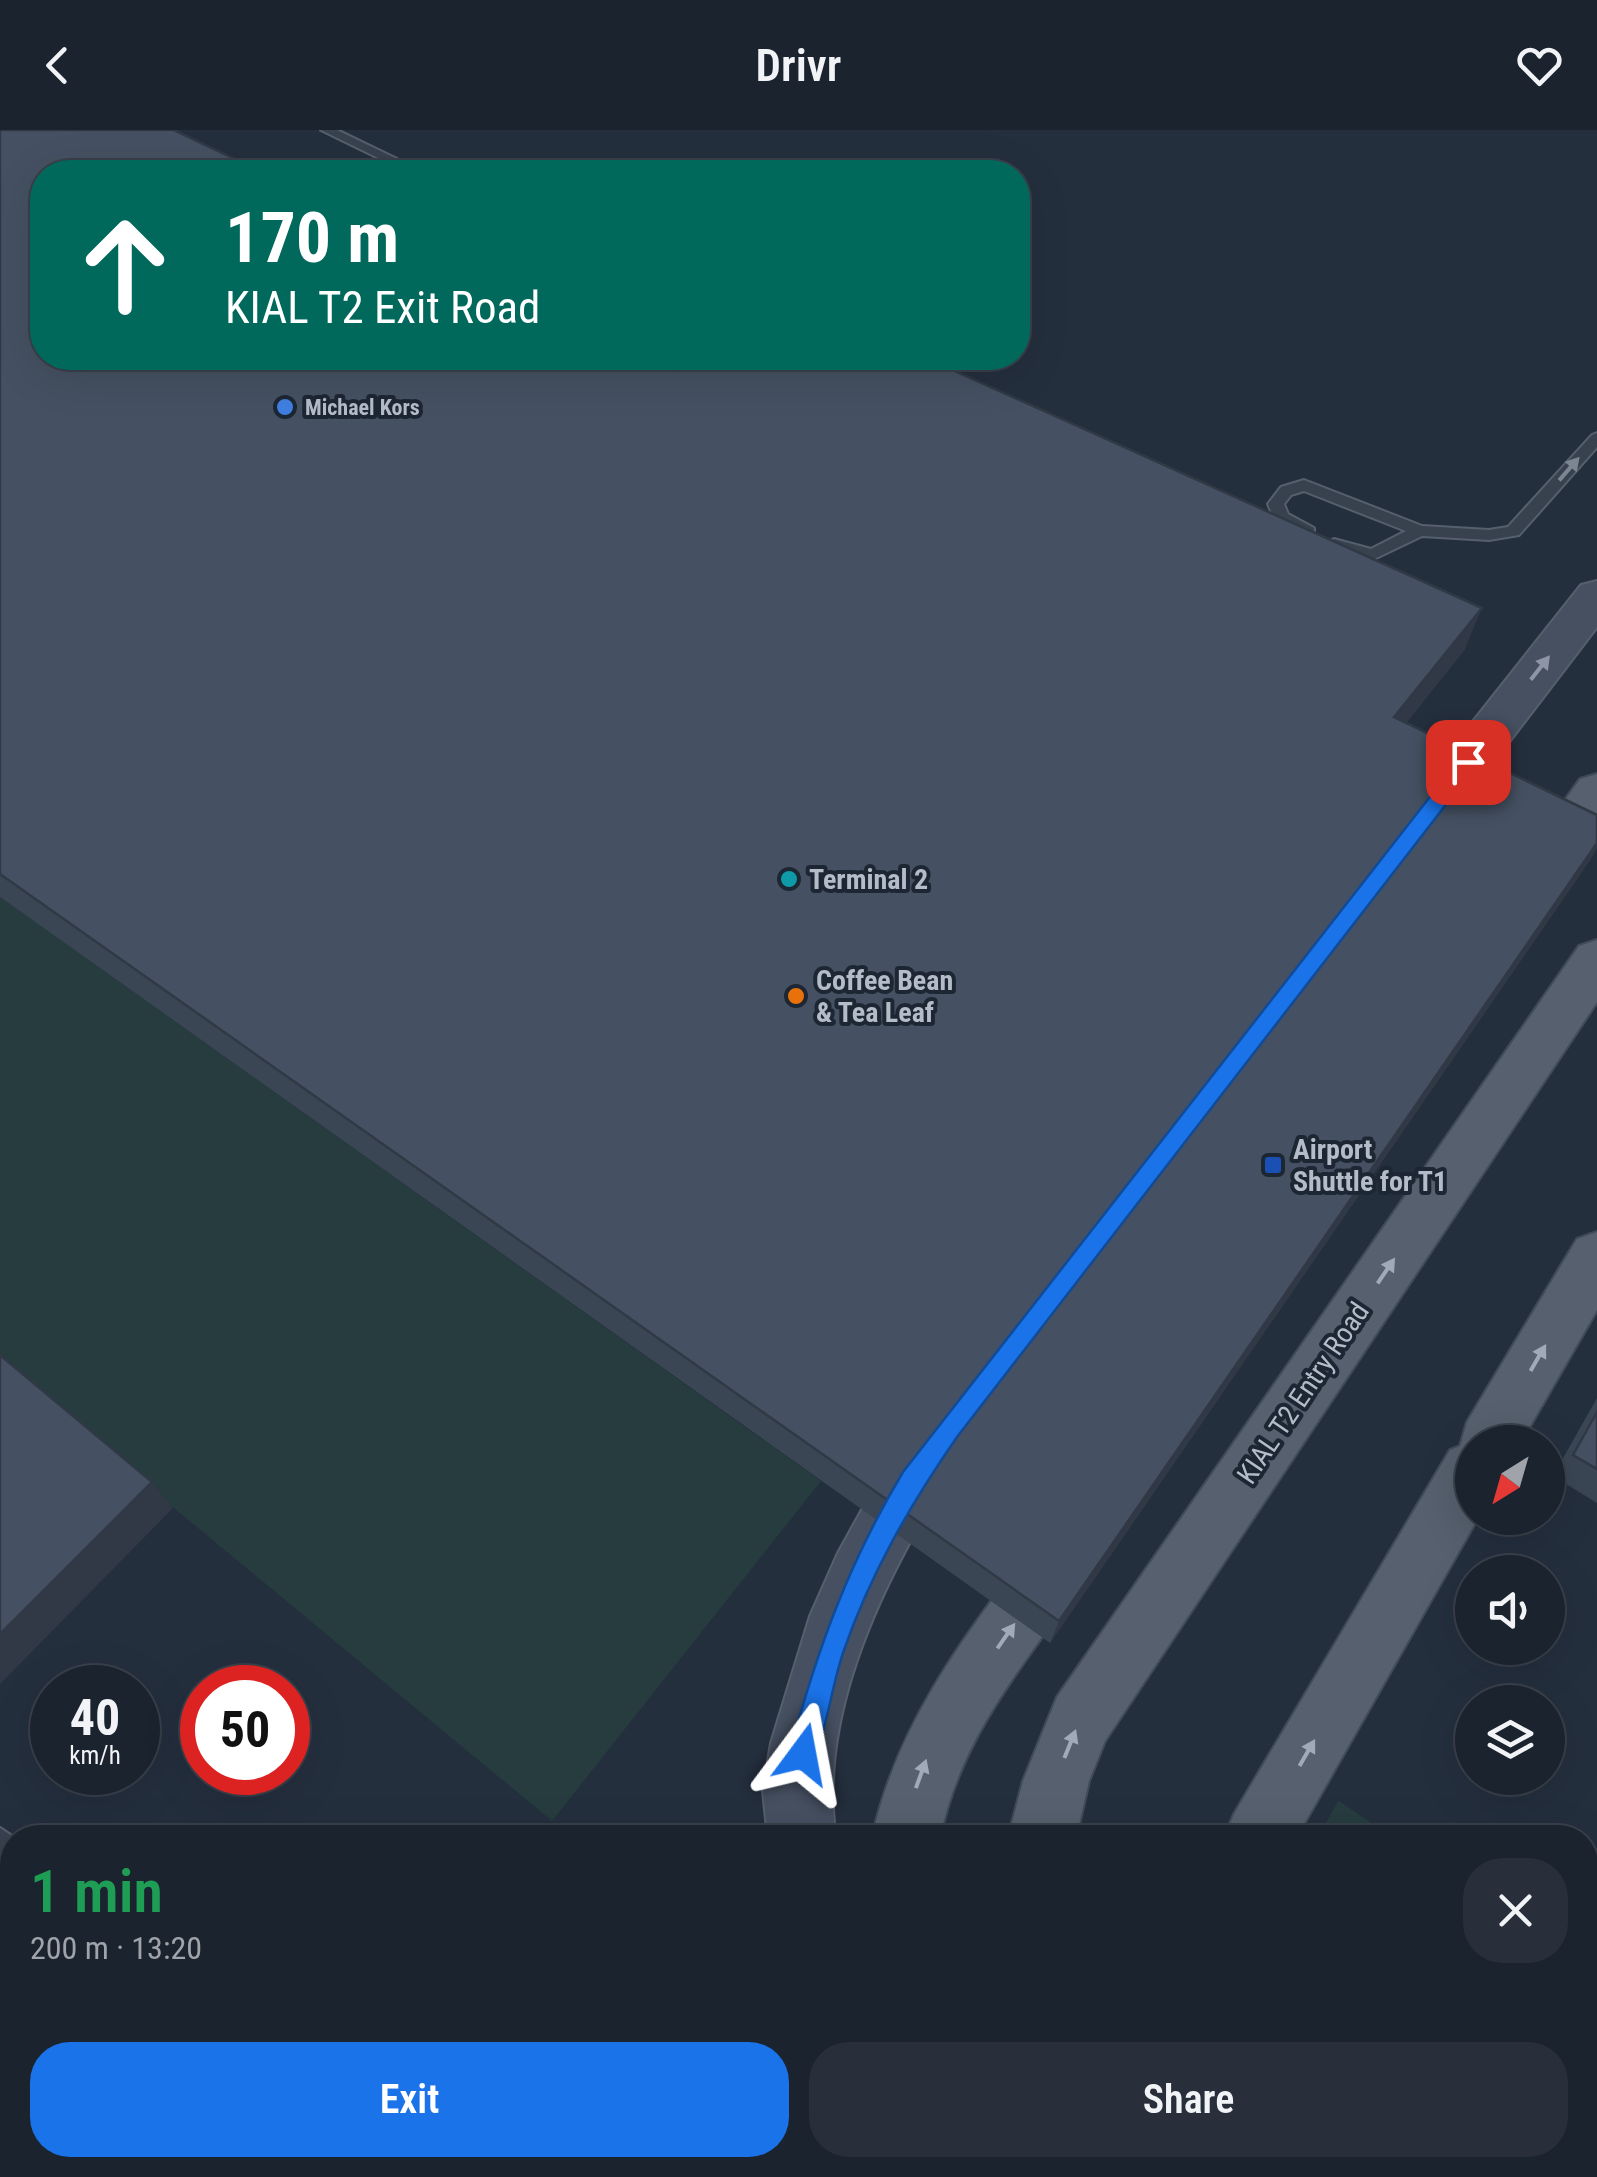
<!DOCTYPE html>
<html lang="en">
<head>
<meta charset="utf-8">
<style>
  body { margin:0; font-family:"Roboto Condensed",sans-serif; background:#282f3a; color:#f1f3f6; height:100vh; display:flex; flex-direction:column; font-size:38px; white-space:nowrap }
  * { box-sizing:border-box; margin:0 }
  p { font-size:32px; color:#a0a4aa }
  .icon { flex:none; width:55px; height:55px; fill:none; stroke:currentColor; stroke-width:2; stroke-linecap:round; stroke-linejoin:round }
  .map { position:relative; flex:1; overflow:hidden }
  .details { position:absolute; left:0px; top:1695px; width:1598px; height:352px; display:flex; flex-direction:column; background:#1b232e; border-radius:40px 40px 0 0; box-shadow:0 10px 40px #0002,0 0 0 2px #39404a }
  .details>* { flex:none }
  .banner { position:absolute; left:30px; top:30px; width:1000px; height:210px; border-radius:40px; box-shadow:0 10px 40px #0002,0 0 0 2px #39404a; background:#00695c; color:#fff; overflow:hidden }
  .needle { width:65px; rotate:217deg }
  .controls { position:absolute; left:1455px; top:1295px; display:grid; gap:20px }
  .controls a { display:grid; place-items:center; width:110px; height:110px; border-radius:50%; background:#1b232e; box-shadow:0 10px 40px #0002,0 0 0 2px #39404a; font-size:50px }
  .speed { position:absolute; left:30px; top:1535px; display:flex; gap:20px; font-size:50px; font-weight:700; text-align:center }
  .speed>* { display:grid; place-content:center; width:130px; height:130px; border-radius:50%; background:#1b232e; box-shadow:0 10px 40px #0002,0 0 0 2px #39404a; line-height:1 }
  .speed small { font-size:25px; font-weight:400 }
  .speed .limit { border:15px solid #d22; background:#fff; color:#111 }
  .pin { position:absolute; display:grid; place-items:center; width:85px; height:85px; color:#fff; margin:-42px; border-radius:20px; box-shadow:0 5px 15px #0006 }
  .me { position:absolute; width:110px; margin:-55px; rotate:13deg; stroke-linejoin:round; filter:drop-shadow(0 0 8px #0008) }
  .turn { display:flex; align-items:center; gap:35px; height:210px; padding:0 30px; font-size:45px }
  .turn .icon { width:130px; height:130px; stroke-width:2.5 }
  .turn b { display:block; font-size:70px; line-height:85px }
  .round { display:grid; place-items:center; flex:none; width:105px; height:105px; border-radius:40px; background:#282f3a }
  .headline { display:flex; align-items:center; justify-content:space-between; height:170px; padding:0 30px }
  h1 { font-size:60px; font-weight:600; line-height:75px; color:#1e9e55 }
  .action { display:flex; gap:20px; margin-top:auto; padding:20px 30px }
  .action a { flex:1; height:115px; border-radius:40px; background:#1a73e8; color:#fff; font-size:40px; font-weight:600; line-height:115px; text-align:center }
  .action a+a { background:#282f3a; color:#f1f3f6 }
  header { display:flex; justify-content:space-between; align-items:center; height:130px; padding:0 30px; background:#1b232e; font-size:45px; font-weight:600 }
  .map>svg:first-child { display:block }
</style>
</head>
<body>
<header><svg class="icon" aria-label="back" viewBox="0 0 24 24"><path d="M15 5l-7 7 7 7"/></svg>Drivr<svg class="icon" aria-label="heart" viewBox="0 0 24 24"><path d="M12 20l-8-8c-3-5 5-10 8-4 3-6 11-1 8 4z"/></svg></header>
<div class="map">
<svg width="1597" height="2047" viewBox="0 0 1597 2047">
  <rect width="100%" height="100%" fill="#242f3e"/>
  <polygon fill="#323c4b" points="0,1881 12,1893 12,2035 151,2035 163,2047 0,2047"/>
  <g fill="#263c3f">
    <polygon points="0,767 821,1351 552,1691 0,1234"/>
    <polygon points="1338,1671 1339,1671 1392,1707 1318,1707"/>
    <polygon points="1243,2035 1574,2035 1590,2047 1248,2047"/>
  </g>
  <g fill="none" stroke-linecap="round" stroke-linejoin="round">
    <defs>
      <g id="service">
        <polygon points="321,0 337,0 424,42 407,42"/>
        <polygon points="1597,303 1597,317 1519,405 1489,410 1422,406 1372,430 1328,418 1326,414 1334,409 1371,419 1406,401 1304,361 1291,365 1284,374 1288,384 1314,398 1314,406 1308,407 1275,391 1268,374 1281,357 1304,350 1422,396 1489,400 1508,397 1592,305"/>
        <polygon points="0,1698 15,1708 12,1708 12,1734 0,1728"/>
        <polygon points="0,1800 12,1808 12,1839 0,1832"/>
        <polygon points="209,2035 241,2035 248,2047 215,2047"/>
        <polygon points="323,2035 355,2035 362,2047 329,2047"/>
      </g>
      <g id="secondary">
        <polygon points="1597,451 1597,497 1444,697 1427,702 1410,697 1403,684 1410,671 1581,455"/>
        <path d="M924 1304 946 1313 954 1333C940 1366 918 1395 902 1427 858 1511 821 1613 836 1708H768L763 1661 771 1613 810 1486 838 1423 880 1347 902 1313Z"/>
        <polygon points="923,2035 1003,2035 1008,2047 928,2047"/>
      </g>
      <g id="primary">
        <polygon points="1597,644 1597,699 1560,753 1542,759 1524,753 1517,740 1524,727 1580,649"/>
        <polygon points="1597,810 1597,872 1105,1611 1089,1651 1076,1708 1008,1708 1023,1651 1057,1567 1579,816"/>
        <polygon points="1597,1102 1597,1180 1521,1312 1472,1312 1472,1388 1478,1388 1296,1708 1224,1708 1234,1684 1450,1320 1460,1316 1467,1292 1577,1109"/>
        <path d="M1060 1399 1082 1408 1091 1429C1078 1460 1057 1486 1037 1514 993 1575 955 1633 940 1708H872C898 1590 968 1502 1038 1408Z"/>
        <polygon points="969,2035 1103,2035 1107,2047 974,2047"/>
        <polygon points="1174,2035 1248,2035 1251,2047 1177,2047"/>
      </g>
    </defs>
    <use href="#service" stroke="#565f6c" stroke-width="4"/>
    <use href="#secondary" stroke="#565f6c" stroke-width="4"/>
    <use href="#primary" stroke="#414a57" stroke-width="4"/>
    <use href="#service" fill="#38414e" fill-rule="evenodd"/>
    <use href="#secondary" fill="#465061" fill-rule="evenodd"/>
    <use href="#primary" fill="#56606e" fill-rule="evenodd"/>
  </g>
  <g fill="#3b4654">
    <polygon points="0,0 675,241 1465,519 1406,593 1597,685 1597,718 1590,730 1050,1513 0,767"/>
    <polygon points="1597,1268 1597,1373 1553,1346"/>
  </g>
  <g fill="#303945">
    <polygon points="1482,478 1465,519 1379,627 1394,587"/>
    <polygon points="1597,713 1597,718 1590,730 1050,1513 1059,1491"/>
    <polygon points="152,1352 173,1378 0,1554 0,1504"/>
  </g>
  <g fill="#455162" stroke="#303945" stroke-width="2.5">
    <polygon points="0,0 174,0 262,42 42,42 42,228 646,228 675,241 692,228 926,228 1482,478 1394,587 1597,685 1597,713 1059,1491 0,744"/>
    <polygon points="0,1225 152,1352 0,1504"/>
    <polygon points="1597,1282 1597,1339 1573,1325"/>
    <polygon points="756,2035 769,2035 764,2042"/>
  </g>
  <defs><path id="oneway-solid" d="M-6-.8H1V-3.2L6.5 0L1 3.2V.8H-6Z" transform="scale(2.5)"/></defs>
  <use fill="#7c8592" href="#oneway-solid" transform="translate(1569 339) rotate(-49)"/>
  <use fill="#8e96a5" href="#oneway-solid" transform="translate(1540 538) rotate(-52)"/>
  <g fill="#a1aab7">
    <use href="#oneway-solid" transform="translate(1386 1141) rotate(-56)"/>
    <use href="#oneway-solid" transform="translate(1538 1228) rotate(-60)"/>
    <use href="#oneway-solid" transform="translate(1006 1506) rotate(-55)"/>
    <use href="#oneway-solid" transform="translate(1070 1614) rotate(-68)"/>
    <use href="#oneway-solid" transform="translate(1307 1623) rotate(-60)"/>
    <use href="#oneway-solid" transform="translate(921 1644) rotate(-70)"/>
  </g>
  <path fill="#1a73e8" stroke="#114b97" stroke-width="2.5" d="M1468 625 1475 627V637L957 1307C910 1375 870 1444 843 1523 831 1559 827 1598 813 1633L803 1637 793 1633 789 1624C817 1520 848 1434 903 1342L1461 627Z"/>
  <circle fill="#3f7fe0" stroke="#1d2633" stroke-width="4" cx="285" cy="277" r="10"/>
  <circle fill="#0f9aa8" stroke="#1d2633" stroke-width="4" cx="789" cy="749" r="10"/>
  <circle fill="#e8710a" stroke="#1d2633" stroke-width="4" cx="796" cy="866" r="10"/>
  <rect fill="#1a4fb4" stroke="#1d2633" stroke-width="4" x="1263" y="1025" width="20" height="20" rx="5"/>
  <g text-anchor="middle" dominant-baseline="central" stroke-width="8" stroke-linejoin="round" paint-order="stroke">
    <g font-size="22" font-weight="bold" fill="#b4bcc9" stroke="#1d2633" text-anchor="start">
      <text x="305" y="277">Michael Kors</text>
    </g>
    <g font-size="28" font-weight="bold" fill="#b4bcc9" stroke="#1d2633" text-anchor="start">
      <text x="809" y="749">Terminal 2</text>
      <text x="816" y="850">Coffee Bean<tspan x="816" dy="32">&amp; Tea Leaf</tspan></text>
      <text x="1293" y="1019">Airport<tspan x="1293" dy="32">Shuttle for T1</tspan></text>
    </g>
    <g font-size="28" fill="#b4bcc9" stroke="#1d2633">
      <text transform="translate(1303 1263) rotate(-56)">KIAL T2 Entry Road</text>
    </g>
  </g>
</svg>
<div class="controls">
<a><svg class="needle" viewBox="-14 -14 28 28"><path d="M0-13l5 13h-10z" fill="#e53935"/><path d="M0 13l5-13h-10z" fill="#a0a4aa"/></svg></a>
<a><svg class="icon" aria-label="sound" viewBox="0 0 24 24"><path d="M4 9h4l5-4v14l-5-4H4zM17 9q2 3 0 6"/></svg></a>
<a><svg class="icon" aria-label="layers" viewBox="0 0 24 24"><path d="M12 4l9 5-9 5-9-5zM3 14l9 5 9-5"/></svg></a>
</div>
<div class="speed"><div>40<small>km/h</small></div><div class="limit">50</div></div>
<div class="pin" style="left:1468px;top:632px;background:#d93025"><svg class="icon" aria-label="arrive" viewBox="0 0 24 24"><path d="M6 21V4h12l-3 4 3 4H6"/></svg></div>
<svg class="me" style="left:803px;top:1624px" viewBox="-20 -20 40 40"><path d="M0-17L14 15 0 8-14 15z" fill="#1a73e8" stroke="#fff" stroke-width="4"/></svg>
<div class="banner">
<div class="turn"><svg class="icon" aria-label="ahead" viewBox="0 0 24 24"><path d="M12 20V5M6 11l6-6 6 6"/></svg><div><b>170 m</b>KIAL T2 Exit Road</div></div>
</div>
<section class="details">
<div class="headline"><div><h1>1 min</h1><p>200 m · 13:20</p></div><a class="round"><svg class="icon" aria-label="close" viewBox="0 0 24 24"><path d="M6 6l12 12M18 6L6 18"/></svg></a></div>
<div class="action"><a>Exit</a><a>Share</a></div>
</section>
</div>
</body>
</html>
